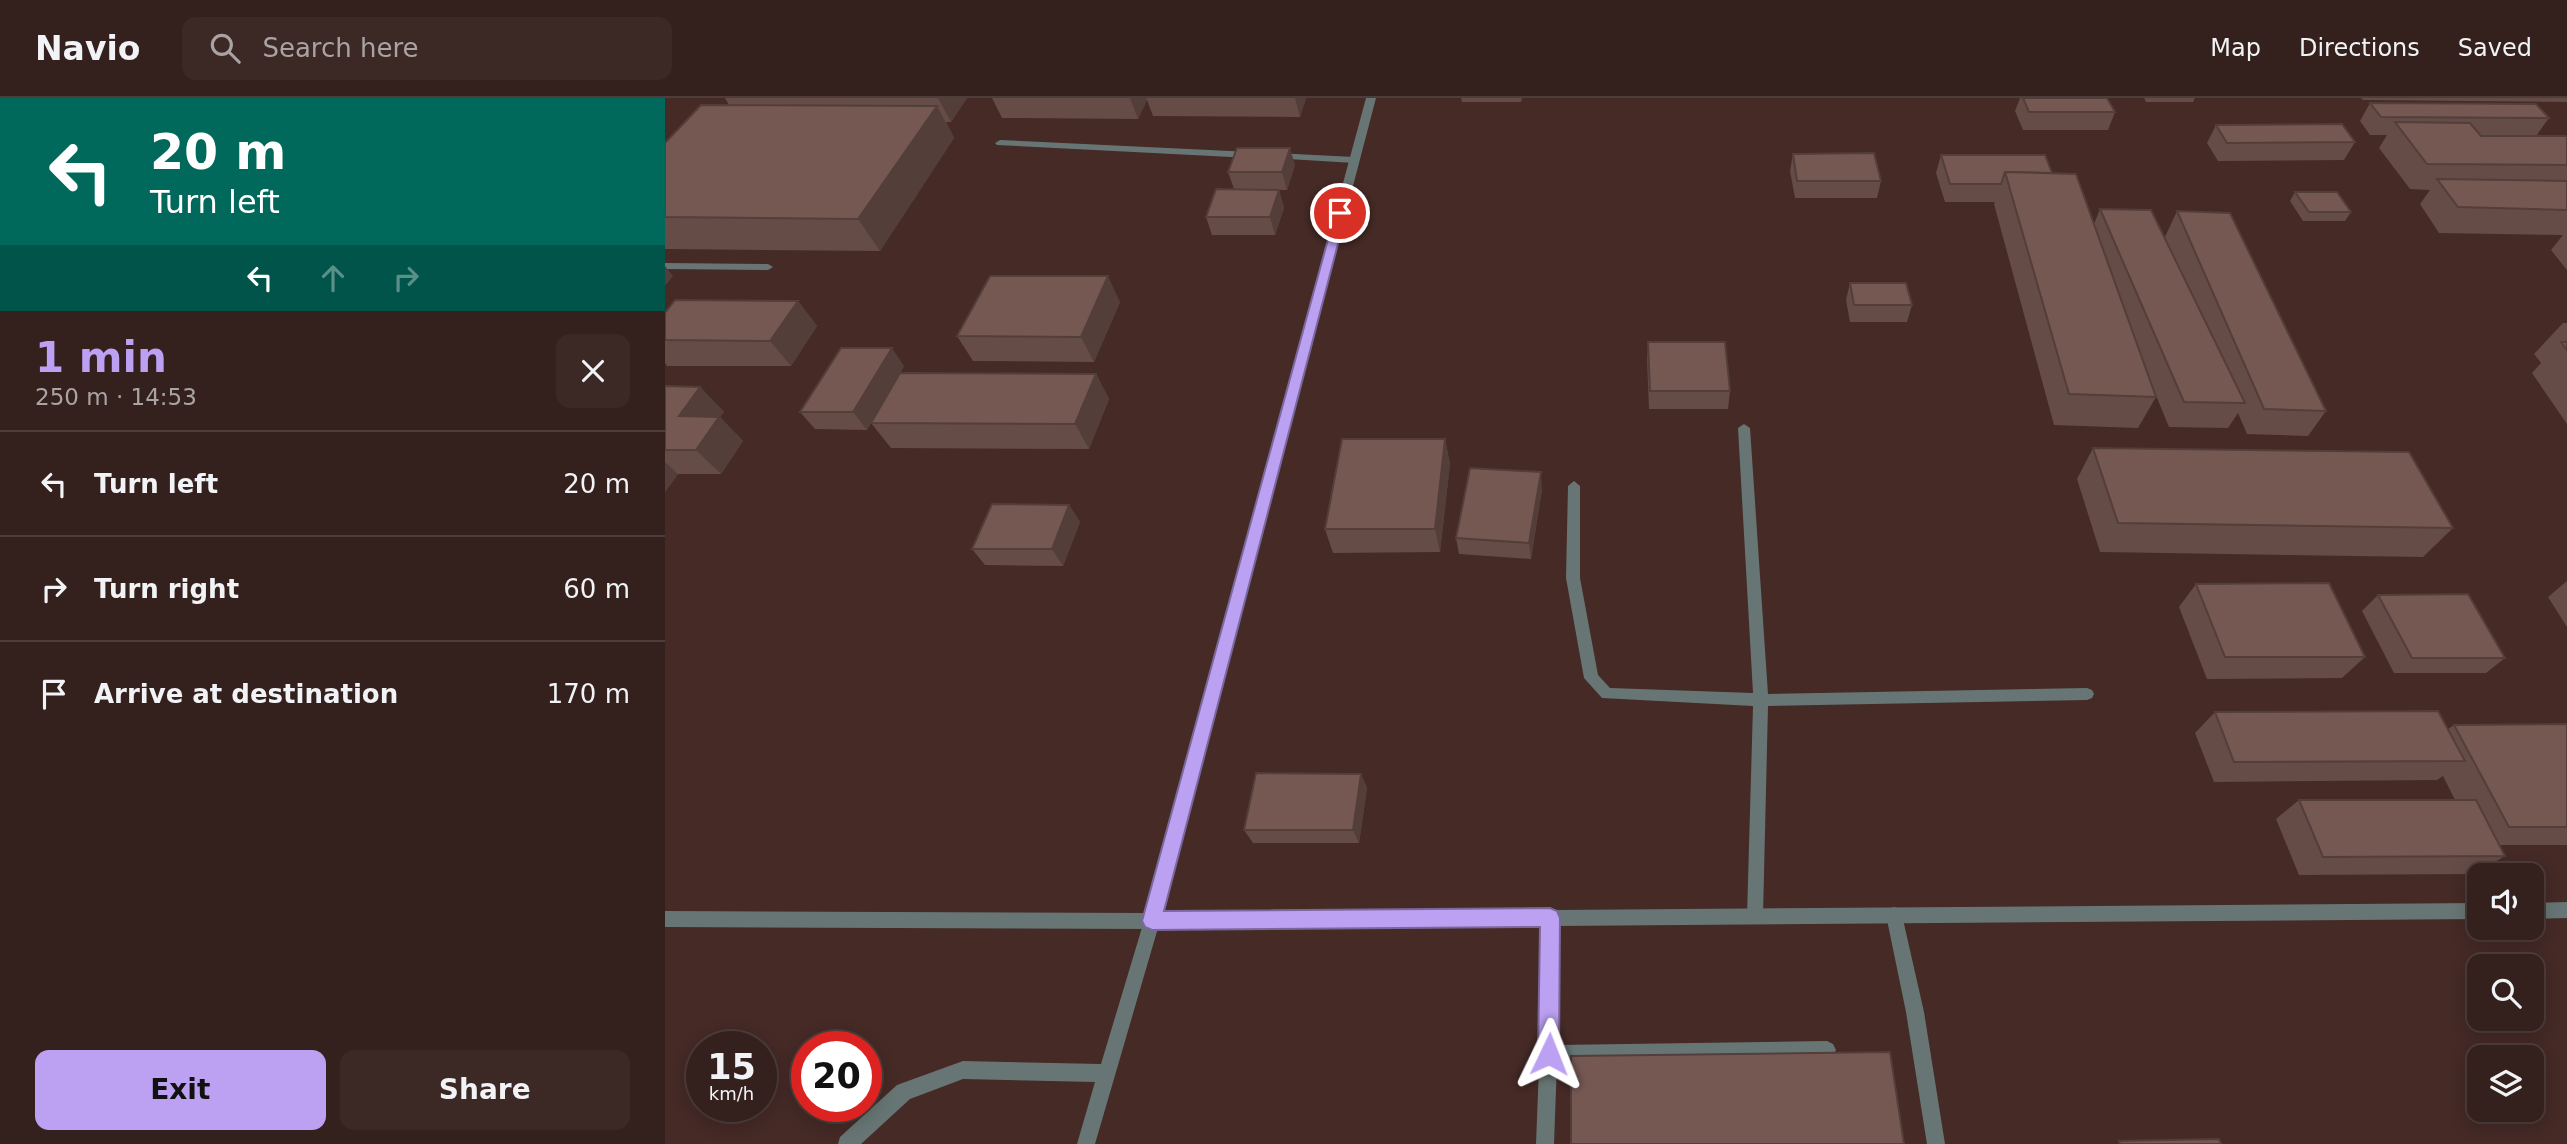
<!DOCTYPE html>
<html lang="en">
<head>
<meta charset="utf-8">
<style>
  body { margin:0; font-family:"DejaVu Sans",sans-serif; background:#3c2825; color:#f1f3f6; height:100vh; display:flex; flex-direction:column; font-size:26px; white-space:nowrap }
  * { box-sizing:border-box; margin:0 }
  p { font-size:23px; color:#a9a3a3 }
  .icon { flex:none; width:38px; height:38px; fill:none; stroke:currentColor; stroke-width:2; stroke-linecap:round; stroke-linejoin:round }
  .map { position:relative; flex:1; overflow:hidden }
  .panel { display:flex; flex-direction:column; background:#34201c; width:665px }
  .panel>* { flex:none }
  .hud { background:#00695c; color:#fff; overflow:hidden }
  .tools { position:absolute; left:1802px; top:765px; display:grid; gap:14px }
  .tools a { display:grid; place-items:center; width:77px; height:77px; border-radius:14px; background:#34201c; box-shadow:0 4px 18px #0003,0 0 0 2px #4e3e3b; font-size:35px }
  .speed { position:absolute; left:21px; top:933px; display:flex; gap:14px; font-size:35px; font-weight:700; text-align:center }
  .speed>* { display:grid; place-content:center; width:91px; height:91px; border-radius:50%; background:#34201c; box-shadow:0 4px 18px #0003,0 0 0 2px #4e3e3b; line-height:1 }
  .speed small { font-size:18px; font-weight:400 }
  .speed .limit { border:10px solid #d22; background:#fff; color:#111 }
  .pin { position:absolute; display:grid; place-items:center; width:60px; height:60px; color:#fff; margin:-30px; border:4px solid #fff; border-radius:50%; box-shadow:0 2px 7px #0007 }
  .me { position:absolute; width:77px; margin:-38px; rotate:2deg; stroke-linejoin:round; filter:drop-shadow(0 0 5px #0008) }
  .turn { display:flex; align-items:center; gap:24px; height:147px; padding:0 35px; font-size:32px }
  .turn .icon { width:91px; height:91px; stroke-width:2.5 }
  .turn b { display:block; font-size:49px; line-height:60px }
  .lanes { display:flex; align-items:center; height:66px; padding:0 35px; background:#0003; justify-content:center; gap:35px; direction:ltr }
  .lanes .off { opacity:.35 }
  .round { display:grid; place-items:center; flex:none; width:74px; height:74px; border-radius:14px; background:#3c2825 }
  .overview { display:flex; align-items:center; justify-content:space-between; height:119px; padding:0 35px }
  h1 { font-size:42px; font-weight:700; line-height:52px; color:#bca0f2 }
  .button { display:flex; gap:14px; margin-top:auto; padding:14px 35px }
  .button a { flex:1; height:80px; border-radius:14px; background:#bca0f2; color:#111; font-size:28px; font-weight:700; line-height:80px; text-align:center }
  .button a+a { background:#3c2825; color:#f1f3f6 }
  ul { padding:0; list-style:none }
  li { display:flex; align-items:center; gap:21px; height:105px; padding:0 35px; border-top:2px solid #4e3e3b }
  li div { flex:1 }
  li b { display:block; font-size:26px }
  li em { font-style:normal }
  header { display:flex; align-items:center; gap:42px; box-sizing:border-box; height:98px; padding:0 35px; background:#34201c; border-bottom:2px solid #4e3e3b }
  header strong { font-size:33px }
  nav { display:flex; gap:38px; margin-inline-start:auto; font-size:24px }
  .search { width:490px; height:63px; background:#3c2825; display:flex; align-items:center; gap:18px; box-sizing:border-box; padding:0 24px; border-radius:14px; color:#a9a3a3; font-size:26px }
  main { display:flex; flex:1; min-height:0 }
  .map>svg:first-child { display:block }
</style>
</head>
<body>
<header>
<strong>Navio</strong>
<div class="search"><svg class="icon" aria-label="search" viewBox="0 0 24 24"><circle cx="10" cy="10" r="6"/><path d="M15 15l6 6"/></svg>Search here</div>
<nav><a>Map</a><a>Directions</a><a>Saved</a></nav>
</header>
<main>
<section class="panel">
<div class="hud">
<div class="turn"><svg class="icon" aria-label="left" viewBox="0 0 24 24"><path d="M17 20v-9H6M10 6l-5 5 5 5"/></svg><div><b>20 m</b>Turn left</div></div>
<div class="lanes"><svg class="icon" aria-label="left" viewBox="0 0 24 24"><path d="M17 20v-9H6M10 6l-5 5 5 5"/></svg><svg class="icon off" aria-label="ahead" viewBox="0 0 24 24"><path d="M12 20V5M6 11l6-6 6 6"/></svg><svg class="icon off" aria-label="right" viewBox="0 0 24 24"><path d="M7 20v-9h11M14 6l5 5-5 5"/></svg></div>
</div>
<div class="overview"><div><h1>1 min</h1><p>250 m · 14:53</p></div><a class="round"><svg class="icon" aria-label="close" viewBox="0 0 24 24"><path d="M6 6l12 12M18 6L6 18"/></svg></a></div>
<ul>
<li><svg class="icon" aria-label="left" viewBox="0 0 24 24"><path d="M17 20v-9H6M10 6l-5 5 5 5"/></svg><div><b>Turn left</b></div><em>20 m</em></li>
<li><svg class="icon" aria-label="right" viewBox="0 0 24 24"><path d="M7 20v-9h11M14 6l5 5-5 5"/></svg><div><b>Turn right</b></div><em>60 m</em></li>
<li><svg class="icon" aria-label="arrive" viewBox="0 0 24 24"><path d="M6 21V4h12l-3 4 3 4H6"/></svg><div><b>Arrive at destination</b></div><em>170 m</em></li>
</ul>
<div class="button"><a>Exit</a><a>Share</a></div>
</section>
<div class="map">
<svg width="1902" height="1046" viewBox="0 0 1902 1046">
  <rect width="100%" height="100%" fill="#452a26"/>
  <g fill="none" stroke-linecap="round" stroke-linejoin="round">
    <g fill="#677674" fill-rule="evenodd">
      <polygon points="335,42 586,54 591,57 586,60 332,47 330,45"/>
      <polygon points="610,55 689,59 694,62 689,65 607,60 607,56"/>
      <polygon points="0,165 103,166 108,169 103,172 0,171"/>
      <polygon points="1079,326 1085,330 1103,596 1422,590 1427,592 1429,596 1427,600 1422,602 1103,608 1098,818 1096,824 1090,826 1084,824 1082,818 1088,608 937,600 919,580 901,480 903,388 909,383 915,388 915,480 933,577 945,590 1088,595 1073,330"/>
      <polygon points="1229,809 1235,811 1237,817 1259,914 1280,1046 1262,1046 1241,914 1221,817 1223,811"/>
      <polygon points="885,812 891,814 893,820 893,947 1162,943 1168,946 1171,952 1168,958 1162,961 892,965 889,1046 871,1046 877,891 877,820 879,814"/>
      <polygon points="487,815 493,817 495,823 430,1046 412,1046 430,984 298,981 245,1001 196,1046 173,1046 175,1039 232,987 298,963 436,966 479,823 481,817"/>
    </g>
    <g fill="#677674" fill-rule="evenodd">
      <polygon points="701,0 711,0 498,815 1815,805 1815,821 487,831 0,829 0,813 481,815"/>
      <polygon points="1902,804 1902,820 1867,821 1867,805"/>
    </g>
  </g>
  <g fill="#654c47">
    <polygon points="60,0 302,0 286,24 281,24 289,40 215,153 0,151 0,45 64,7"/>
    <polygon points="327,0 641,0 635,19 488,18 482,2 473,21 337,20"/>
    <polygon points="796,0 857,0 856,4 797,4"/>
    <polygon points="1355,0 1442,0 1450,14 1443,32 1358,32 1350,13"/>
    <polygon points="1479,0 1530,0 1528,4 1481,4"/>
    <polygon points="1696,0 1902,0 1902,4 1698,2"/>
    <polygon points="1705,5 1884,20 1871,38 1816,37 1902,38 1902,172 1886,152 1898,137 1774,135 1755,106 1765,92 1745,91 1714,50 1722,37 1705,37 1695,23"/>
    <polygon points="1551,27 1690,44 1679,62 1553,63 1542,45"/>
    <polygon points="1128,56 1216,83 1212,100 1130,100 1125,73"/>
    <polygon points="1276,57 1387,75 1429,126 1435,111 1500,139 1512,113 1661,313 1643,338 1582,336 1573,315 1563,330 1504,329 1485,283 1491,299 1473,330 1389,327 1329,106 1330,104 1280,104 1271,75"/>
    <polygon points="630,67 622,92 569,91 563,74"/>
    <polygon points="614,92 619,110 610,137 547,137 541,119"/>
    <polygon points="1630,94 1686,114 1680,123 1638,123 1625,103"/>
    <polygon points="1185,185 1247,207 1242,224 1185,224 1181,202"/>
    <polygon points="133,203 152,228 126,268 2,268 0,265 0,215"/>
    <polygon points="455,204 429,264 308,263 292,238"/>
    <polygon points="1898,225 1902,225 1902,326 1867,275 1876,265 1869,256"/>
    <polygon points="983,244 1065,293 1063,311 984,311 982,262"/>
    <polygon points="239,268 202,332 150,331 135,314"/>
    <polygon points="431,276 444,301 424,351 226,350 206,325"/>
    <polygon points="0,288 35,289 59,314 55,319 78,343 56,376 13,376 0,394"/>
    <polygon points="780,341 785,366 775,454 668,455 660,431"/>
    <polygon points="1428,350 1788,430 1758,459 1435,454 1412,381"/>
    <polygon points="877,391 866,461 794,456 791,440"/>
    <polygon points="404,407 415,424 398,468 320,467 307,451"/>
    <polygon points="1902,483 1902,529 1883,499"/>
    <polygon points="1531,486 1700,559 1677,580 1542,581 1514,509"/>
    <polygon points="1713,497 1840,560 1821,575 1729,575 1697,513"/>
    <polygon points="1550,614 1783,631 1789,627 1902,626 1902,747 1835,747 1840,758 1809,776 1634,777 1611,721 1634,702 1790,702 1778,678 1772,682 1549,684 1530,635"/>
    <polygon points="696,676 702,690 694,745 588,745 579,732"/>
  </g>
  <g fill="#533e3a">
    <polygon points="273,0 302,0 286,24"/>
    <polygon points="465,0 481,0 482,2 473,21"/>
    <polygon points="630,0 641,0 635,19"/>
    <polygon points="272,8 289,40 215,153 193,121"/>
    <polygon points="625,50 630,67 622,92 617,74"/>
    <polygon points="614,92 619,110 610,137 605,119"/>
    <polygon points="0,168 8,178 0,188"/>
    <polygon points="443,178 455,204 429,264 416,239"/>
    <polygon points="133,203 152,228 126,268 105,243"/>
    <polygon points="227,250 239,268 202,332 188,314"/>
    <polygon points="431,276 444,301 424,351 410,326"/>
    <polygon points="35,289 59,314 55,319 78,343 56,376 31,352 14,318"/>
    <polygon points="780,341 785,366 775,454 770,431"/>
    <polygon points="0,364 13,376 0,394"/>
    <polygon points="876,374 877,391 866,461 864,445"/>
    <polygon points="404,407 415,424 398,468 387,451"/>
    <polygon points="696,676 702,690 694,745 688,732"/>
  </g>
  <g fill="#765853" stroke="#533e3a" stroke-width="2">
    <polygon points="1358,0 1442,0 1450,14 1364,14"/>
    <polygon points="1705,5 1871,6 1884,20 1716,19"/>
    <polygon points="36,7 272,8 193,121 0,119 0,45"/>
    <polygon points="1730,24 1805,25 1816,38 1902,38 1902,67 1762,66"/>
    <polygon points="1677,26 1690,44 1562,45 1551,27"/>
    <polygon points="572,50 625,50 617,74 563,74"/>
    <polygon points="1209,55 1216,83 1132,83 1128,56"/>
    <polygon points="1276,57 1380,57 1387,75 1340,74 1336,86 1285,86"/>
    <polygon points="1340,74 1411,76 1491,299 1404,296"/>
    <polygon points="1772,81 1902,83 1902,112 1793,109"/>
    <polygon points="551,91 614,92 605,119 541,119"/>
    <polygon points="1630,94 1672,94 1686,114 1644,114"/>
    <polygon points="1435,111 1486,112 1580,305 1519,304"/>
    <polygon points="1512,113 1565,115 1661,313 1599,311"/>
    <polygon points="325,178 443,178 416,239 292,238"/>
    <polygon points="1185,185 1241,185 1247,207 1189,207"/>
    <polygon points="10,202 133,203 105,243 0,242 0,215"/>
    <polygon points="983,244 1060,244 1065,293 985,293"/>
    <polygon points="1896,244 1902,244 1902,252"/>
    <polygon points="176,250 227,250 188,314 135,314"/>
    <polygon points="235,275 431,276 410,326 206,325"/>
    <polygon points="0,288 35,289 14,318 54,319 31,352 0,352"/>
    <polygon points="677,341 780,341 770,431 660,431"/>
    <polygon points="1428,350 1744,354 1788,430 1453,425"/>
    <polygon points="805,370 876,374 864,445 791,440"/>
    <polygon points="327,406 404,407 387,451 307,451"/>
    <polygon points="1664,485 1700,559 1560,559 1531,486"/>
    <polygon points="1803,496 1840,560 1747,560 1713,497"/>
    <polygon points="1773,613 1800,663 1569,664 1550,614"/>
    <polygon points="1902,626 1902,729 1844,729 1789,627"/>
    <polygon points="591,675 696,676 688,732 579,732"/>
    <polygon points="1634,702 1811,702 1840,758 1658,759"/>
    <polygon points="1225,954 1239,1046 906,1046 906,958"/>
    <polygon points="1554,1041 1556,1046 1455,1046 1454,1043"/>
  </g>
  <polygon fill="#bca0f2" stroke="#7a689d" stroke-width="2" points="671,112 681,115 499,813 885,810 892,813 895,820 894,956 891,963 884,966 876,963 873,956 875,829 487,832 480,829 477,823"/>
</svg>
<div class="tools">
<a><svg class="icon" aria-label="sound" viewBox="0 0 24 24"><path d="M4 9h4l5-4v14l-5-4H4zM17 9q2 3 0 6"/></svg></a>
<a><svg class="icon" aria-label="search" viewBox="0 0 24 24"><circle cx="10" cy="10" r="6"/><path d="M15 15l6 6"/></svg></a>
<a><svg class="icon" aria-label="layers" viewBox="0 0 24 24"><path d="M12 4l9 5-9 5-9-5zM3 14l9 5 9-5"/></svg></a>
</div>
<div class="speed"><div>15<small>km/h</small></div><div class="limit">20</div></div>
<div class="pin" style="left:675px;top:115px;background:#d93025"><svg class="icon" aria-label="arrive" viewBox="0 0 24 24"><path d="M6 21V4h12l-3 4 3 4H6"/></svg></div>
<svg class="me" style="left:884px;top:956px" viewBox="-20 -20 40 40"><path d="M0-17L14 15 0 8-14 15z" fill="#bca0f2" stroke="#fff" stroke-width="4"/></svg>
</div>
</main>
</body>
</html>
